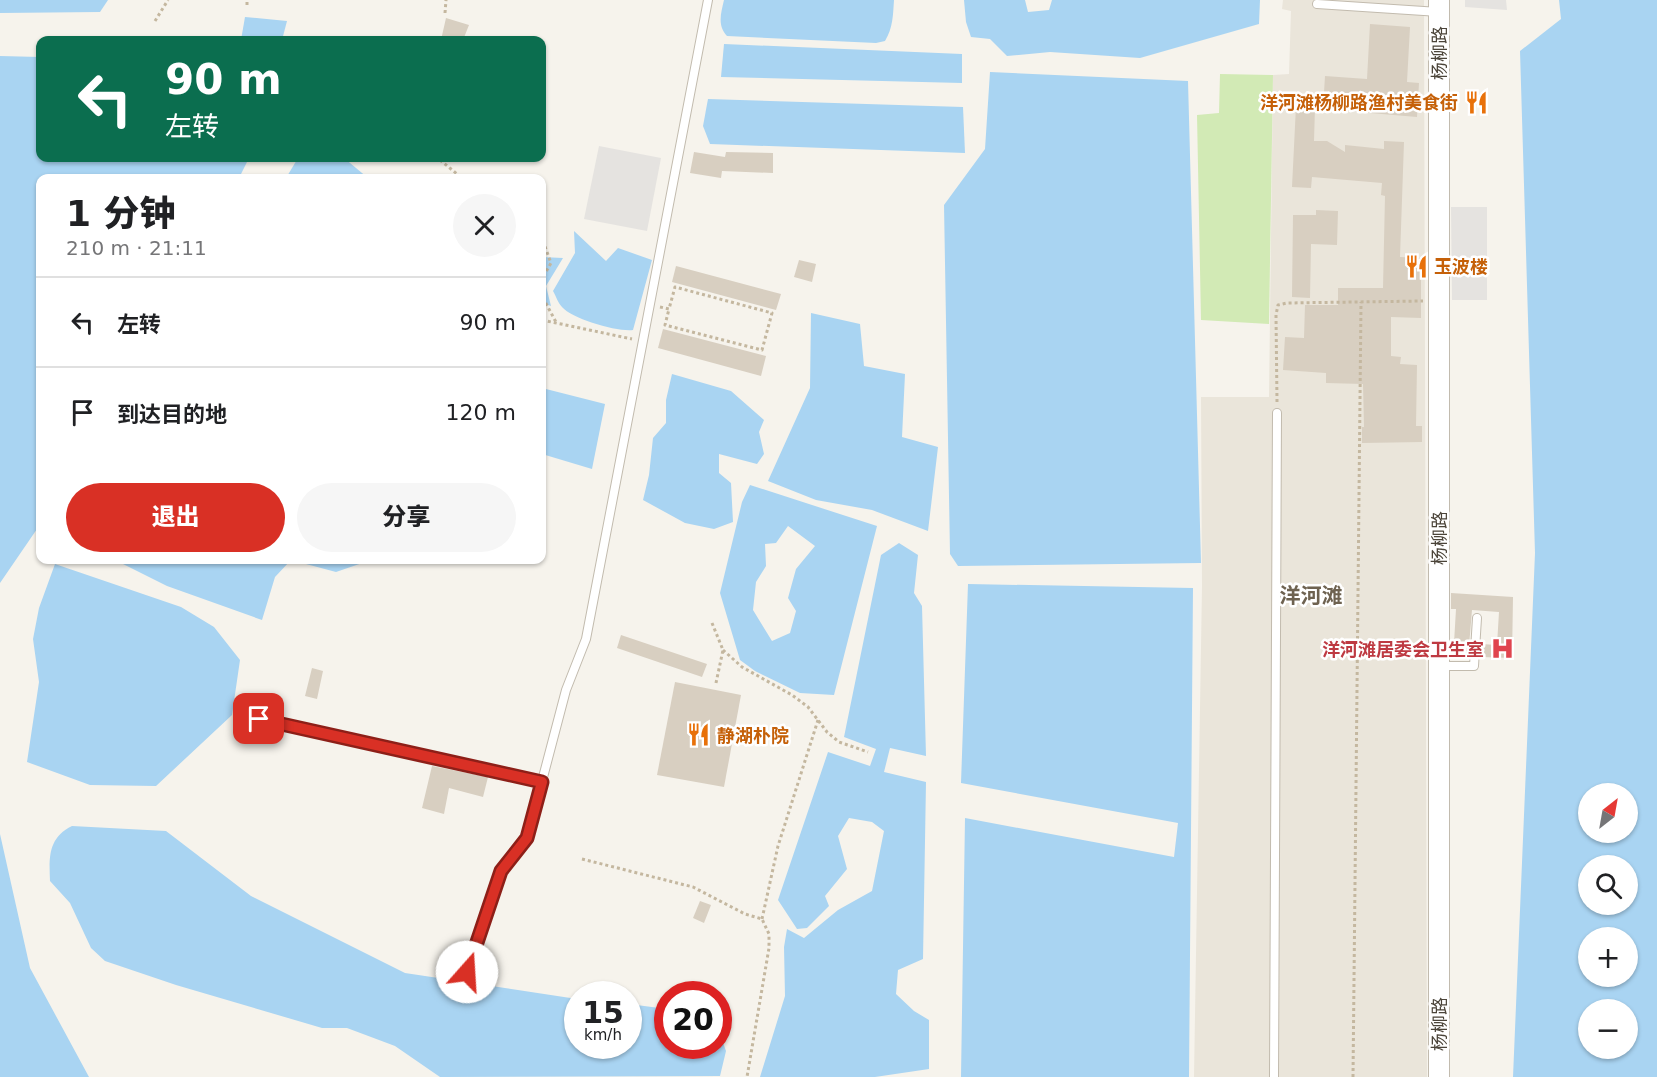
<!DOCTYPE html>
<html lang="zh">
<head>
<meta charset="utf-8">
<style>
  body { margin:0; font-family:"DejaVu Sans","Noto Sans SC",sans-serif; background:#f6f6f6; color:#202124; height:100vh; display:flex; flex-direction:column; font-size:22px; white-space:nowrap }
  * { box-sizing:border-box; margin:0 }
  p { font-size:20px; color:#757577 }
  .icon { flex:none; width:33px; height:33px; fill:none; stroke:currentColor; stroke-width:2; stroke-linecap:round; stroke-linejoin:round }
  .map { position:relative; flex:1; overflow:hidden }
  .side { position:absolute; left:36px; top:174px; width:510px; height:390px; display:flex; flex-direction:column; background:#fff; border-radius:12px; box-shadow:0 2px 4px #0004 }
  .side>* { flex:none }
  .banner { position:absolute; left:36px; top:36px; width:510px; height:126px; border-radius:12px; box-shadow:0 2px 4px #0004; background:#0b6e4f; color:#fff; overflow:hidden }
  .needle { width:39px; rotate:31deg }
  .controls { position:absolute; left:1578px; top:783px; display:grid; gap:12px }
  .controls a { display:grid; place-items:center; width:60px; height:60px; border-radius:50%; background:#fff; box-shadow:0 2px 4px #0004; font-size:30px }
  .speed { position:absolute; left:564px; top:981px; display:flex; gap:12px; font-size:30px; font-weight:700; text-align:center }
  .speed>* { display:grid; place-content:center; width:78px; height:78px; border-radius:50%; background:#fff; box-shadow:0 2px 4px #0004; line-height:1 }
  .speed small { font-size:15px; font-weight:400 }
  .speed .limit { border:9px solid #d22; background:#fff; color:#111 }
  .pin { position:absolute; display:grid; place-items:center; width:51px; height:51px; color:#fff; margin:-26px; border-radius:12px; box-shadow:0 3px 9px #0006 }
  .me { position:absolute; width:66px; margin:-33px; rotate:19deg; stroke-linejoin:round; filter:drop-shadow(0 0 4px #0008) }
  .turn { display:flex; align-items:center; gap:21px; height:126px; padding:0 30px; font-size:27px }
  .turn .icon { width:78px; height:78px; stroke-width:2.5 }
  .turn b { display:block; font-size:42px; line-height:51px }
  .round { display:grid; place-items:center; flex:none; width:63px; height:63px; border-radius:32px; background:#f6f6f6 }
  .headline { display:flex; align-items:center; justify-content:space-between; height:102px; padding:0 30px }
  h1 { font-size:36px; font-weight:800; line-height:45px }
  .button { display:flex; gap:12px; margin-top:auto; padding:12px 30px }
  .button a { flex:1; height:69px; border-radius:36px; background:#d93025; color:#fff; font-size:24px; font-weight:800; line-height:69px; text-align:center }
  .button a+a { background:#f6f6f6; color:#202124 }
  ul { padding:0; list-style:none }
  li { display:flex; align-items:center; gap:18px; height:90px; padding:0 30px; border-top:2px solid #e0e0e0 }
  li div { flex:1 }
  li b { display:block; font-size:22px }
  li em { font-style:normal }
  .map>svg:first-child { display:block }
</style>
</head>
<body>
<div class="map">
<svg width="1657" height="1077" viewBox="0 0 1657 1077">
  <rect width="100%" height="100%" fill="#f6f3ec"/>
  <polygon fill="#eae5da" points="1283,0 1424,0 1427,1077 1194,1077 1202,586 1201,397 1269,397 1273,75 1289,74 1291,11 1282,9"/>
  <polygon fill="#d2eab5" points="1220,74 1273,75 1269,324 1201,320 1197,115 1219,113"/>
  <g fill="#e5e3e0">
    <polygon points="1465,0 1506,0 1507,10 1465,7"/>
    <polygon points="599,146 661,158 647,231 584,219"/>
    <polygon points="1451,207 1487,207 1487,300 1452,300"/>
  </g>
  <g fill="#a9d4f2" fill-rule="evenodd">
    <polygon points="0,0 108,0 100,12 0,13"/>
    <path d="M724 0H894C893 15 893 28 885 41L876 43 727 36C717 25 721 13 724 0Z"/>
    <polygon points="964,0 1025,0 1028,12 1049,10 1052,0 1260,0 1259,24 1140,58 1050,52 1007,56 990,39 971,37 966,22"/>
    <path d="M1559 0H1657V1077H1513L1535 553 1520 51 1561 19ZM1588 794H1628V832H1588ZM1588 866H1628V904H1588ZM1588 938H1628V976H1588ZM1588 1010H1628V1048H1588Z"/>
    <polygon points="245,17 287,21 282,40 241,40"/>
    <polygon points="724,44 962,54 962,83 721,77"/>
    <polygon points="0,56 40,57 40,158 249,158 239,178 40,178 40,518 37,529 0,583"/>
    <polygon points="990,72 1188,81 1201,563 958,566 950,554 944,205 985,149"/>
    <polygon points="708,99 963,107 965,153 710,144 703,126"/>
    <polygon points="298,158 344,158 368,178 286,178"/>
    <path d="M574 231 606 261 618 248 652 260 633 330C617 332 572 319 562 307 558 303 556 296 553 291L575 253Z"/>
    <polygon points="542,257 563,258 546,286 551,306 542,303"/>
    <polygon points="811,313 860,324 864,366 905,374 902,437 938,447 928,531 872,510 816,500 768,481 810,388"/>
    <polygon points="672,374 731,391 764,420 759,432 764,454 757,464 719,454 719,473 731,483 733,522 714,529 685,523 643,500 649,475 653,438 666,423 666,400"/>
    <polygon points="542,388 605,404 592,469 542,454"/>
    <path d="M750 485 877 526 834 695 800 693 755 671 740 660 720 593 742 502ZM788 526 815 546 796 569 788 598 796 611 790 633 772 641 753 610 756 582 766 566 765 544 776 543Z"/>
    <polygon points="899,543 918,555 914,593 922,606 926,756 890,748 884,772 926,782 923,959 898,970 896,994 914,1011 929,1020 929,1069 875,1077 760,1077 785,996 784,947 787,929 804,938 838,910 872,891 884,831 872,822 849,818 838,836 847,869 825,896 829,906 807,928 797,929 778,900 828,752 870,766 876,749 844,737 881,555"/>
    <polygon points="115,560 371,560 336,572 291,560 275,577 262,620 167,586"/>
    <polygon points="55,564 181,607 214,627 240,660 232,715 156,786 90,785 27,762 39,682 33,639 39,608"/>
    <polygon points="968,584 1193,588 1189,1077 961,1077 965,818 1174,857 1178,823 961,783"/>
    <path d="M72 826 166 831 251 896 405 973 577 999 578 1046H628L629 1004 667 1009 668 1046H718L719 1031 726 1051 720 1076 440 1077 395 1046 347 1028H322L176 985 105 961 91 948 70 903 50 881C49 857 48 838 72 826Z"/>
    <polygon points="0,834 30,968 89,1077 0,1077"/>
  </g>
  <g fill="#d8cfc1">
    <polygon points="446,18 469,25 463,40 441,40"/>
    <polygon points="1370,24 1410,27 1407,82 1419,83 1417,117 1323,109 1325,76 1367,79"/>
    <polygon points="1296,106 1315,107 1314,141 1327,141 1345,152 1345,145 1384,149 1384,141 1404,142 1400,257 1421,258 1421,318 1391,317 1391,356 1401,357 1400,364 1417,365 1416,426 1422,426 1422,442 1362,443 1362,427 1364,427 1363,384 1326,383 1326,373 1283,370 1285,337 1304,338 1305,305 1338,305 1338,288 1383,288 1385,196 1381,195 1382,183 1312,177 1311,188 1292,187"/>
    <polygon points="694,152 725,157 726,152 773,153 773,173 722,171 721,178 690,173"/>
    <polygon points="1316,210 1338,211 1337,245 1311,244 1310,298 1292,297 1293,215 1316,215"/>
    <polygon points="799,260 816,264 812,282 794,277"/>
    <polygon points="676,266 781,294 776,310 672,282"/>
    <polygon points="663,329 766,356 761,376 658,348"/>
    <polygon points="1451,593 1513,597 1512,658 1481,657 1481,644 1497,645 1499,612 1472,610 1468,658 1451,658 1451,643 1454,643 1456,609 1451,609"/>
    <polygon points="621,635 707,664 702,677 617,648"/>
    <polygon points="312,668 323,671 317,699 305,696"/>
    <polygon points="675,682 741,695 724,787 657,775"/>
    <polygon points="432,766 488,777 483,797 449,788 444,814 422,808"/>
    <polygon points="700,901 711,905 704,923 693,918"/>
  </g>
  <g fill="none" stroke-linecap="round" stroke-linejoin="round">
    <defs>
      <g id="service">
        <polyline points="1317,4 1439,12"/>
        <polyline points="1440,666 1474,666 1477,618"/>
        <polyline points="259,719 542,782"/>
        <polyline points="467,972 502,871 527,838 566,690 586,639 708,0"/>
        <polyline points="1274,1077 1277,413"/>
      </g>
      <polyline id="tertiary" points="1439,0 1439,1077"/>
    </defs>
    <use href="#service" stroke="#c2bbae" stroke-width="10"/>
    <use href="#tertiary" stroke="#c2bbae" stroke-width="22"/>
    <g stroke="#c4b79f" stroke-width="3" stroke-dasharray="3 3" stroke-linecap="butt">
      <polyline points="247,5 247,0"/>
      <polyline points="445,13 446,0"/>
      <polyline points="155,21 168,0"/>
      <polyline points="440,160 462,178"/>
      <polyline points="542,218 544,219 543,241 551,263 542,279"/>
      <polyline points="542,280 542,296 557,324"/>
      <polyline points="660,307 669,309 675,287 772,313 762,350 665,325 669,309"/>
      <polyline points="542,320 632,339"/>
      <polyline points="1277,402 1276,315 1278,305 1287,303 1423,301"/>
      <polyline points="712,623 723,650 716,683"/>
      <polyline points="723,650 742,667 792,695 808,707 827,732 839,742 868,752"/>
      <polyline points="582,859 693,887 745,914 762,919 769,934 769,948 747,1077"/>
      <polyline points="762,919 778,846 818,720"/>
      <polyline points="1353,1077 1361,302"/>
    </g>
    <use href="#service" stroke="#fff" stroke-width="8"/>
    <use href="#tertiary" stroke="#fff" stroke-width="20"/>
  </g>
  <g fill="none" stroke-linecap="round" stroke-linejoin="round">
    <defs>
      <polyline id="route" points="259,719 542,782 527,838 501,871 467,972"/>
    </defs>
    <use href="#route" stroke="#8d1f18" stroke-width="15"/>
    <use href="#route" stroke="#d93025" stroke-width="10"/>
  </g>
  <defs>
    <symbol id="restaurant-bare" viewBox="-9 -9 18 18"><path d="M-5-6h1v4h1v-4h1v4h1v-4h1v5L-1.5 .5V6h-2V.5L-5-1ZM5-6V6H3V1.5H1.5Q1.5-4 5-6Z" fill="#e8710a" stroke="#fff" stroke-width="2.5" paint-order="stroke"/></symbol>
    <symbol id="hospital-bare" viewBox="-9 -9 18 18"><path d="M-5-5h3v3.5h4V-5h3V5h-3V1.5h-4V5h-3Z" fill="#e0444e" stroke="#fff" stroke-width="2.5" paint-order="stroke"/></symbol>
  </defs>
  <g fill-rule="evenodd">
    <use href="#restaurant-bare" x="1460" y="86" width="33" height="33"/>
    <use href="#restaurant-bare" x="1400" y="250" width="33" height="33"/>
    <use href="#hospital-bare" x="1486" y="632" width="33" height="33"/>
    <use href="#restaurant-bare" x="682" y="718" width="33" height="33"/>
  </g>
  <g text-anchor="middle" dominant-baseline="central" stroke-width="5" stroke-linejoin="round" paint-order="stroke">
    <g font-size="18" fill="#4b4439" stroke="#fff">
      <text transform="translate(1439 53) rotate(-90)">杨柳路</text>
      <text transform="translate(1439 538) rotate(-90)">杨柳路</text>
      <text transform="translate(1439 1024) rotate(-90)">杨柳路</text>
    </g>
    <g font-size="18" font-weight="bold" fill="#c56008" stroke="#fff" text-anchor="start">
      <text x="1458" y="102" text-anchor="end">洋河滩杨柳路渔村美食街</text>
      <text x="1434" y="266">玉波楼</text>
      <text x="717" y="735">静湖朴院</text>
    </g>
    <g font-size="18" font-weight="bold" fill="#be3a42" stroke="#fff" text-anchor="end">
      <text x="1484" y="649">洋河滩居委会卫生室</text>
    </g>
    <g font-size="21" font-weight="bold" fill="#6e6250" stroke="#fff">
      <text x="1311" y="596">洋河滩</text>
    </g>
  </g>
</svg>
<div class="controls">
<a><svg class="needle" viewBox="-14 -14 28 28"><path d="M0-13l5 13h-10z" fill="#e53935"/><path d="M0 13l5-13h-10z" fill="#757577"/></svg></a>
<a><svg class="icon" aria-label="search" viewBox="0 0 24 24"><circle cx="10" cy="10" r="6"/><path d="M15 15l6 6"/></svg></a>
<a>+</a>
<a>−</a>
</div>
<div class="speed"><div>15<small>km/h</small></div><div class="limit">20</div></div>
<div class="pin" style="left:259px;top:719px;background:#d93025"><svg class="icon" aria-label="arrive" viewBox="0 0 24 24"><path d="M6 21V4h12l-3 4 3 4H6"/></svg></div>
<svg class="me" style="left:467px;top:972px" viewBox="-20 -20 40 40"><circle r="19" fill="#fff"/><path d="M0-13L10 11 0 6-10 11z" fill="#d93025"/></svg>
<div class="banner">
<div class="turn"><svg class="icon" aria-label="left" viewBox="0 0 24 24"><path d="M17 20v-9H6M10 6l-5 5 5 5"/></svg><div><b>90 m</b>左转</div></div>
</div>
<section class="side">
<div class="headline"><div><h1>1 分钟</h1><p>210 m · 21:11</p></div><a class="round"><svg class="icon" aria-label="close" viewBox="0 0 24 24"><path d="M6 6l12 12M18 6L6 18"/></svg></a></div>
<ul>
<li><svg class="icon" aria-label="left" viewBox="0 0 24 24"><path d="M17 20v-9H6M10 6l-5 5 5 5"/></svg><div><b>左转</b></div><em>90 m</em></li>
<li><svg class="icon" aria-label="arrive" viewBox="0 0 24 24"><path d="M6 21V4h12l-3 4 3 4H6"/></svg><div><b>到达目的地</b></div><em>120 m</em></li>
</ul>
<div class="button"><a>退出</a><a>分享</a></div>
</section>
</div>
</body>
</html>
